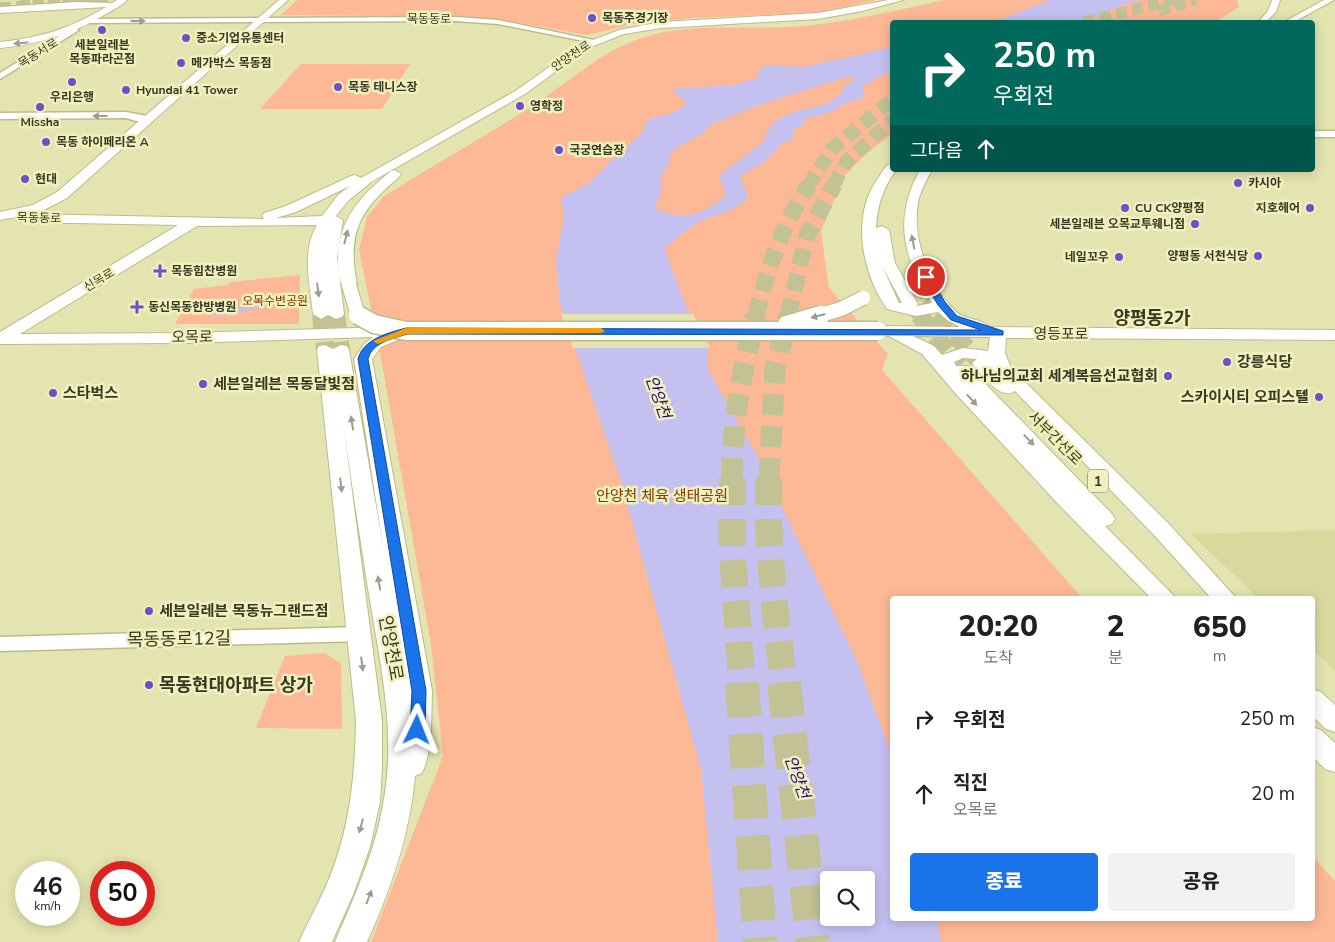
<!DOCTYPE html>
<html lang="ko">
<head>
<meta charset="utf-8">
<style>
  body { margin:0; font-family:"Nunito Sans","Noto Sans KR",sans-serif; background:#f2f2f2; color:#202124; height:100vh; display:flex; flex-direction:column; font-size:19px; white-space:nowrap }
  * { box-sizing:border-box; margin:0 }
  p { font-size:16px; color:#757577 }
  .icon { flex:none; width:28px; height:28px; fill:none; stroke:currentColor; stroke-width:2; stroke-linecap:round; stroke-linejoin:round }
  .map { position:relative; flex:1; overflow:hidden }
  .details { position:absolute; left:890px; top:596px; width:425px; height:325px; display:flex; flex-direction:column; background:#fff; border-radius:5px; box-shadow:0 2px 12px #0003 }
  .details>* { flex:none }
  .hud { position:absolute; left:890px; top:20px; width:425px; height:152px; border-radius:5px; box-shadow:0 2px 12px #0003; background:#00695c; color:#fff; overflow:hidden }
  .fabs { position:absolute; left:820px; top:871px; display:grid; gap:10px }
  .fabs a { display:grid; place-items:center; width:55px; height:55px; border-radius:5px; background:#fff; box-shadow:0 2px 12px #0003; font-size:25px }
  .speed { position:absolute; left:15px; top:861px; display:flex; gap:10px; font-size:25px; font-weight:700; text-align:center }
  .speed>* { display:grid; place-content:center; width:65px; height:65px; border-radius:50%; background:#fff; box-shadow:0 2px 12px #0003; line-height:1 }
  .speed small { font-size:12px; font-weight:400 }
  .speed .limit { border:8px solid #d22; background:#fff; color:#111 }
  .pin { position:absolute; display:grid; place-items:center; width:42px; height:42px; color:#fff; margin:-21px; border:2px solid #fff; border-radius:50%; box-shadow:0 1px 5px #0007 }
  .me { position:absolute; width:55px; margin:-28px; rotate:2deg; stroke-linejoin:round; filter:drop-shadow(0 0 4px #0008) }
  .turn { display:flex; align-items:center; gap:18px; height:105px; padding:0 20px; font-size:22px }
  .turn .icon { width:65px; height:65px; stroke-width:2.5 }
  .turn b { display:block; font-size:35px; line-height:42px }
  .then { display:flex; align-items:center; height:48px; padding:0 20px; background:#0003; gap:10px; font-size:19px }
  .eta { display:flex; justify-content:space-evenly; align-items:center; height:85px; text-align:center }
  .eta b { font-size:30px; font-weight:800; line-height:35px }
  .primary-button { display:flex; gap:10px; margin-top:auto; padding:10px 20px }
  .primary-button a { flex:1; height:58px; border-radius:5px; background:#1a73e8; color:#fff; font-size:20px; font-weight:800; line-height:58px; text-align:center }
  .primary-button a+a { background:#f2f2f2; color:#202124 }
  ul { padding:0; list-style:none }
  li { display:flex; align-items:center; gap:15px; height:75px; padding:0 20px }
  li div { flex:1 }
  li b { display:block; font-size:19px }
  li em { font-style:normal }
  .map>svg:first-child { display:block }
</style>
</head>
<body>
<div class="map">
<svg width="1335" height="942" viewBox="0 0 1335 942">
  <rect width="100%" height="100%" fill="#e4e4b1"/>
  <polygon fill="#d9d99e" points="1335,530 1335,671 1313,650 1312,599 1259,599 1191,534"/>
  <g fill="#fdb896" fill-rule="evenodd">
    <polygon points="297,0 876,0 816,13 690,18 634,24 587,35 509,21 473,17 281,15"/>
    <path d="M945 0H1237L1239 7 1215 22H892V134L866 154 845 175 821 231 829 288 888 354 882 370 1083 599H892V919H1312L1313 856 1335 881V942H371L443 756 431 644 381 358 359 250 367 217 383 197C432 166 482 138 531 107 568 83 597 54 639 39 686 22 740 30 789 27 842 24 893 11 945 0ZM829 880H866V918H829Z"/>
    <polygon points="301,64 410,64 382,109 260,109"/>
    <polygon points="300,275 299,324 175,324 194,289 228,285 230,282"/>
    <polygon points="325,653 341,664 342,729 256,728 285,656"/>
  </g>
  <g fill="#c4c1f0" fill-rule="evenodd">
    <polygon points="1049,0 1141,0 1125,4 1083,22 994,22"/>
    <path d="M892 47V72L886 73 864 86 863 98 845 103 834 111 804 119 803 126 793 129V138L779 146 767 160 740 176 748 197C737 210 721 213 705 219 696 222 670 242 665 250L685 304 708 349V370L756 454 858 663 892 757V919H937L941 942H718L701 769 620 479 560 304 556 261 564 215 561 197 585 186 643 131 648 119 672 113 687 104 671 89 732 85 761 77 756 75 764 65 803 67ZM850 76 855 80 845 85 840 95 826 104 790 113 775 121 767 131 764 141 720 175 719 179 724 186 725 196C701 215 685 221 656 209L655 205 660 196 661 175 667 167 672 152 678 147 703 133 710 125 753 107ZM829 880H866V918H829Z"/>
    <polygon points="285,295 281,297 299,299 296,301 300,304 277,302 237,314 208,316 238,307 236,310 258,299"/>
  </g>
  <polygon fill="#e4e4b1" points="561,314 693,314 710,348 573,348"/>
  <g fill="none" stroke-linecap="round" stroke-linejoin="round">
    <g stroke="#c2c295" stroke-width="9" stroke-dasharray="9 4.5" stroke-linecap="butt">
      <polyline points="21,4 61,1"/>
      <polyline points="49,4 102,0"/>
    </g>
    <g stroke="#c2c295" stroke-width="14" stroke-dasharray="14 7" stroke-linecap="butt">
      <polyline points="925,301 937,316"/>
      <polyline points="910,304 920,316"/>
      <polyline points="321,314 321,316"/>
      <polyline points="336,314 336,316"/>
    </g>
    <g stroke="#c2c295" stroke-width="18" stroke-dasharray="18 9" stroke-linecap="butt">
      <polyline points="321,315 325,350"/>
      <polyline points="336,315 341,350"/>
      <polyline points="919,315 959,366"/>
      <polyline points="936,315 981,363"/>
    </g>
    <g stroke="#c2c295" stroke-width="11" stroke-dasharray="11 5.5" stroke-linecap="butt">
      <polyline points="0,8 108,0"/>
      <polyline points="1159,11 1196,0"/>
      <polyline points="1084,22 1173,0"/>
    </g>
    <g stroke="#c2c295" stroke-width="14" stroke-dasharray="14 7" stroke-linecap="butt">
      <polyline points="808,186 833,148 892,100"/>
      <polyline points="833,186 846,162 892,120"/>
    </g>
    <g stroke="#c2c295" stroke-width="17" stroke-dasharray="17 9" stroke-linecap="butt">
      <path d="M756 316C767 271 782 224 809 185"/>
      <polyline points="788,316 807,235 834,185"/>
    </g>
    <g stroke="#c2c295" stroke-width="21" stroke-dasharray="21 11" stroke-linecap="butt">
      <path d="M732 479C732 421 742 371 756 315"/>
      <polyline points="769,479 775,369 788,315"/>
    </g>
    <g stroke="#c2c295" stroke-width="27" stroke-dasharray="27 14" stroke-linecap="butt">
      <polyline points="732,478 732,548 742,685"/>
      <path d="M769 478C766 547 776 617 784 685"/>
    </g>
    <g stroke="#c2c295" stroke-width="34" stroke-dasharray="34 17" stroke-linecap="butt">
      <polyline points="742,683 760,942"/>
      <polyline points="784,683 813,942"/>
    </g>
    <defs>
      <g id="minor">
        <polygon points="456,17 498,20 598,41 594,43 498,24 456,21 89,23 85,21 89,19"/>
        <polygon points="72,28 79,30 0,79 0,73"/>
        <polygon points="126,112 147,116 152,121 147,124 126,118 0,119 0,113"/>
        <rect x="1312" y="131" width="23" height="6"/>
        <polygon points="358,627 365,629 368,634 365,639 358,641 0,651 0,637"/>
      </g>
      <g id="major">
        <path d="M117 0H127C121 6 112 11 104 15 71 35 38 44 0 48V42C40 38 71 28 106 7L0 13V7L77 2 112 3Z"/>
        <path d="M279 0H288L67 198 42 211 28 214 264 219 262 216 264 213 286 206 351 176 355 175 361 178 517 90 580 45 619 30 661 22 818 13 889 0H903L862 11 818 19 661 28 624 34 586 49 525 94 371 182 348 201 336 216 343 220 337 258 344 314 342 317 336 319 328 315 321 319 313 314C310 284 301 252 317 225L197 226 20 334 185 333 390 327C398 329 404 326 412 328L414 331 412 334 381 347 372 359 432 691C431 717 433 750 422 773L415 776C410 834 391 889 367 942H335C355 895 376 850 384 799 396 731 380 661 369 595 360 537 351 480 343 422L382 721V767L380 802 370 847 353 895 332 942H299C308 921 320 901 329 879 350 827 355 777 356 721L317 350 319 346 325 345 333 349 341 345 347 346 349 350 384 552 354 359 364 344 373 337 185 343 0 344V332L178 225 22 222 17 221 16 217 0 220V212L33 205 57 192ZM350 186 338 195 322 216 276 218 296 212Z"/>
        <polygon points="1272,0 1280,0 1276,12 1266,22 1258,22 1268,11"/>
        <polygon points="1324,0 1334,0 1294,22 1284,22"/>
        <path d="M892 163V170H896C883 188 877 206 876 228L882 226 889 230 895 263 918 304 916 306 932 303C903 259 893 218 920 170H932C927 179 922 188 919 198 910 235 929 285 955 311 964 320 981 318 989 327L1335 330V340L1006 338 1005 353 1011 368 1169 524 1237 599H1212L1153 534 1015 391C1000 401 984 376 975 367L972 363 977 359 963 358 954 362 956 366H968L1112 514 1115 519 1112 524 1105 526 1177 599H1152L1060 506 956 394 922 354 889 336 872 334 870 331 872 328 878 326 960 327 947 320 938 312 916 316 887 309C862 273 850 215 879 177 883 171 885 165 892 163ZM882 266 902 303H899ZM913 336 990 337 988 351 963 348 942 355 934 346Z"/>
        <path d="M395 170 401 174 399 177C359 211 347 232 357 285L349 290 344 288C339 282 338 270 338 262 337 221 360 196 391 171Z"/>
        <polygon points="1312,689 1321,692 1335,705 1335,732 1326,729 1312,716"/>
        <polygon points="1312,727 1321,730 1335,743 1335,772 1325,769 1312,756"/>
      </g>
    </defs>
    <use href="#minor" stroke="#bcbc8a" stroke-width="3"/>
    <use href="#major" stroke="#bcbc8a" stroke-width="2"/>
    <use href="#minor" fill="#fff" fill-rule="evenodd"/>
    <use href="#major" fill="#fff" fill-rule="evenodd"/>
    <defs>
      <g id="major-bridge-far1">
        <polyline points="349,285 358,316"/>
        <polyline points="817,316 841,309 863,298"/>
      </g>
      <g id="major-bridge">
        <polyline points="358,315 374,324 406,331 878,331"/>
        <polyline points="787,325 821,315"/>
      </g>
    </defs>
    <use href="#major-bridge-far1" stroke="#bcbc8a" stroke-width="16" stroke-linecap="butt"/>
    <use href="#major-bridge" stroke="#bcbc8a" stroke-width="21" stroke-linecap="butt"/>
    <use href="#major-bridge-far1" stroke="#fff" stroke-width="14"/>
    <use href="#major-bridge" stroke="#fff" stroke-width="18"/>
  </g>
  <defs><path id="oneway-solid" d="M-6-.8H1V-3.2L6.5 0L1 3.2V.8H-6Z" transform="scale(1.25)"/></defs>
  <g fill="#9c9c92">
    <use href="#oneway-solid" transform="translate(138 21)"/>
    <use href="#oneway-solid" transform="translate(21 43) rotate(174)"/>
    <use href="#oneway-solid" transform="translate(100 116) rotate(180)"/>
    <use href="#oneway-solid" transform="translate(346 237) rotate(-76)"/>
    <use href="#oneway-solid" transform="translate(913 242) rotate(-101)"/>
    <use href="#oneway-solid" transform="translate(318 290) rotate(83)"/>
    <use href="#oneway-solid" transform="translate(818 316) rotate(165)"/>
    <use href="#oneway-solid" transform="translate(972 400) rotate(47)"/>
    <use href="#oneway-solid" transform="translate(352 423) rotate(-99)"/>
    <use href="#oneway-solid" transform="translate(1029 440) rotate(46)"/>
    <use href="#oneway-solid" transform="translate(341 485) rotate(83)"/>
    <use href="#oneway-solid" transform="translate(379 583) rotate(-100)"/>
    <use href="#oneway-solid" transform="translate(362 664) rotate(83)"/>
    <use href="#oneway-solid" transform="translate(361 826) rotate(105)"/>
    <use href="#oneway-solid" transform="translate(369 897) rotate(-69)"/>
  </g>
  <path fill="#1a73e8" stroke="#114b97" d="M922 275H929L945 302 957 316 1003 331V335L407 334C393 339 372 342 368 359L426 691 425 730 423 734 417 736 412 734 410 730 412 691 358 359C363 339 388 333 406 328L981 330 951 320 938 305 921 277Z"/>
  <polygon fill="#f59e0b" points="406,328 601,328 605,331 601,333 407,334 378,344 373,341"/>
  <g fill="#6a51ca" stroke="#f1f1be" stroke-width="2">
    <circle cx="592" cy="18" r="5"/>
    <circle cx="102" cy="30" r="5"/>
    <circle cx="186" cy="38" r="5"/>
    <circle cx="181" cy="63" r="5"/>
    <circle cx="72" cy="82" r="5"/>
    <circle cx="338" cy="87" r="5"/>
    <circle cx="126" cy="90" r="5"/>
    <circle cx="520" cy="106" r="5"/>
    <circle cx="40" cy="107" r="5"/>
    <circle cx="46" cy="142" r="5"/>
    <circle cx="559" cy="150" r="5"/>
    <circle cx="25" cy="179" r="5"/>
    <circle cx="1238" cy="183" r="5"/>
    <circle cx="1125" cy="208" r="5"/>
    <circle cx="1310" cy="208" r="5"/>
    <circle cx="1195" cy="224" r="5"/>
    <circle cx="1258" cy="256" r="5"/>
    <circle cx="1119" cy="257" r="5"/>
    <path d="M157.5 263.5h5v5h5v5h-5v5h-5v-5h-5v-5h5z"/>
    <path d="M134.5 299.5h5v5h5v5h-5v5h-5v-5h-5v-5h5z"/>
    <circle cx="1227" cy="362" r="5"/>
    <circle cx="1168" cy="376" r="5"/>
    <circle cx="203" cy="384" r="5"/>
    <circle cx="53" cy="393" r="5"/>
    <circle cx="1319" cy="397" r="5"/>
    <circle cx="149" cy="611" r="5"/>
    <circle cx="149" cy="685" r="5"/>
  </g>
  <g text-anchor="middle" dominant-baseline="central" stroke-width="5" stroke-linejoin="round" paint-order="stroke">
    <g font-size="12" font-weight="bold" fill="#383824" stroke="#f1f1be" text-anchor="start">
      <text x="602" y="18">목동주경기장</text>
      <text x="196" y="38">중소기업유통센터</text>
      <text x="102" y="45" text-anchor="middle">세븐일레븐<tspan x="102" dy="14">목동파라곤점</tspan></text>
      <text x="191" y="63">메가박스 목동점</text>
      <text x="348" y="87">목동 테니스장</text>
      <text x="136" y="90">Hyundai 41 Tower</text>
      <text x="72" y="97" text-anchor="middle">우리은행</text>
      <text x="530" y="106">영학정</text>
      <text x="40" y="122" text-anchor="middle">Missha</text>
      <text x="56" y="142">목동 하이페리온 A</text>
      <text x="569" y="150">국궁연습장</text>
      <text x="35" y="179">현대</text>
      <text x="1248" y="183">카시아</text>
      <text x="1135" y="208">CU CK양평점</text>
      <text x="1300" y="208" text-anchor="end">지호헤어</text>
      <text x="1185" y="224" text-anchor="end">세븐일레븐 오목교투웨니점</text>
      <text x="1248" y="256" text-anchor="end">양평동 서천식당</text>
      <text x="1109" y="257" text-anchor="end">네일꼬우</text>
      <text x="171" y="271">목동힘찬병원</text>
      <text x="148" y="307">동신목동한방병원</text>
    </g>
    <g font-size="12" fill="#383824" stroke="#f1f1be">
      <text x="429" y="19">목동동로</text>
      <text transform="translate(38 53) rotate(-32)">목동서로</text>
      <text transform="translate(571 56) rotate(-34)">안양천로</text>
      <text transform="translate(39 218) rotate(1)">목동동로</text>
      <text transform="translate(99 280) rotate(-31)">신목로</text>
    </g>
    <g font-size="12" fill="#843a06" stroke="#f1f1be">
      <text x="275" y="301">오목수변공원</text>
    </g>
    <rect fill="#f1f1be" stroke="#707052" stroke-width="1" x="1088" y="469.5" width="20" height="23" rx="4"/>
    <g font-size="14" font-weight="bold" fill="#383824">
      <text x="1098" y="481">1</text>
    </g>
    <g font-size="15" fill="#383824" stroke="#f1f1be">
      <text x="1061" y="334">영등포로</text>
      <text transform="translate(192 337) rotate(-1)">오목로</text>
      <text transform="translate(1055 438) rotate(45)">서부간선로</text>
    </g>
    <g font-size="15" font-weight="bold" fill="#383824" stroke="#f1f1be" text-anchor="start">
      <text x="1237" y="362">강릉식당</text>
      <text x="1158" y="376" text-anchor="end">하나님의교회 세계복음선교협회</text>
      <text x="213" y="384">세븐일레븐 목동달빛점</text>
      <text x="63" y="393">스타벅스</text>
      <text x="1309" y="397" text-anchor="end">스카이시티 오피스텔</text>
      <text x="159" y="611">세븐일레븐 목동뉴그랜드점</text>
    </g>
    <g font-size="15" fill="#843a06" stroke="#f1f1be">
      <text x="662" y="496">안양천 체육 생태공원</text>
    </g>
    <g font-size="16" font-style="italic" fill="#310f75" stroke="#f1f1be">
      <text transform="translate(658 397) rotate(70)">안양천</text>
      <text transform="translate(797 777) rotate(70)">안양천</text>
    </g>
    <g font-size="18" font-weight="bold" fill="#383824" stroke="#f1f1be">
      <text x="1152" y="318">양평동2가</text>
    </g>
    <g font-size="18" fill="#383824" stroke="#f1f1be">
      <text transform="translate(179 639) rotate(-1)">목동동로12길</text>
      <text transform="translate(391 648) rotate(80)">안양천로</text>
    </g>
    <g font-size="18" font-weight="bold" fill="#383824" stroke="#f1f1be" text-anchor="start">
      <text x="159" y="685">목동현대아파트 상가</text>
    </g>
  </g>
</svg>
<div class="fabs">
<a><svg class="icon" aria-label="search" viewBox="0 0 24 24"><circle cx="10" cy="10" r="6"/><path d="M15 15l6 6"/></svg></a>
</div>
<div class="speed"><div>46<small>km/h</small></div><div class="limit">50</div></div>
<div class="pin" style="left:926px;top:277px;background:#d93025"><svg class="icon" aria-label="arrive" viewBox="0 0 24 24"><path d="M6 21V4h12l-3 4 3 4H6"/></svg></div>
<svg class="me" style="left:417px;top:730px" viewBox="-20 -20 40 40"><path d="M0-17L14 15 0 8-14 15z" fill="#1a73e8" stroke="#fff" stroke-width="4"/></svg>
<div class="hud">
<div class="turn"><svg class="icon" aria-label="right" viewBox="0 0 24 24"><path d="M7 20v-9h11M14 6l5 5-5 5"/></svg><div><b>250 m</b>우회전</div></div>
<div class="then">그다음<svg class="icon" aria-label="ahead" viewBox="0 0 24 24"><path d="M12 20V5M6 11l6-6 6 6"/></svg></div>
</div>
<section class="details">
<div class="eta">
<div><b>20:20</b><p>도착</p></div>
<div><b>2</b><p>분</p></div>
<div><b>650</b><p>m</p></div>
</div>
<ul>
<li><svg class="icon" aria-label="right" viewBox="0 0 24 24"><path d="M7 20v-9h11M14 6l5 5-5 5"/></svg><div><b>우회전</b></div><em>250 m</em></li>
<li><svg class="icon" aria-label="ahead" viewBox="0 0 24 24"><path d="M12 20V5M6 11l6-6 6 6"/></svg><div><b>직진</b><p>오목로</p></div><em>20 m</em></li>
</ul>
<div class="primary-button"><a>종료</a><a>공유</a></div>
</section>
</div>
</body>
</html>
